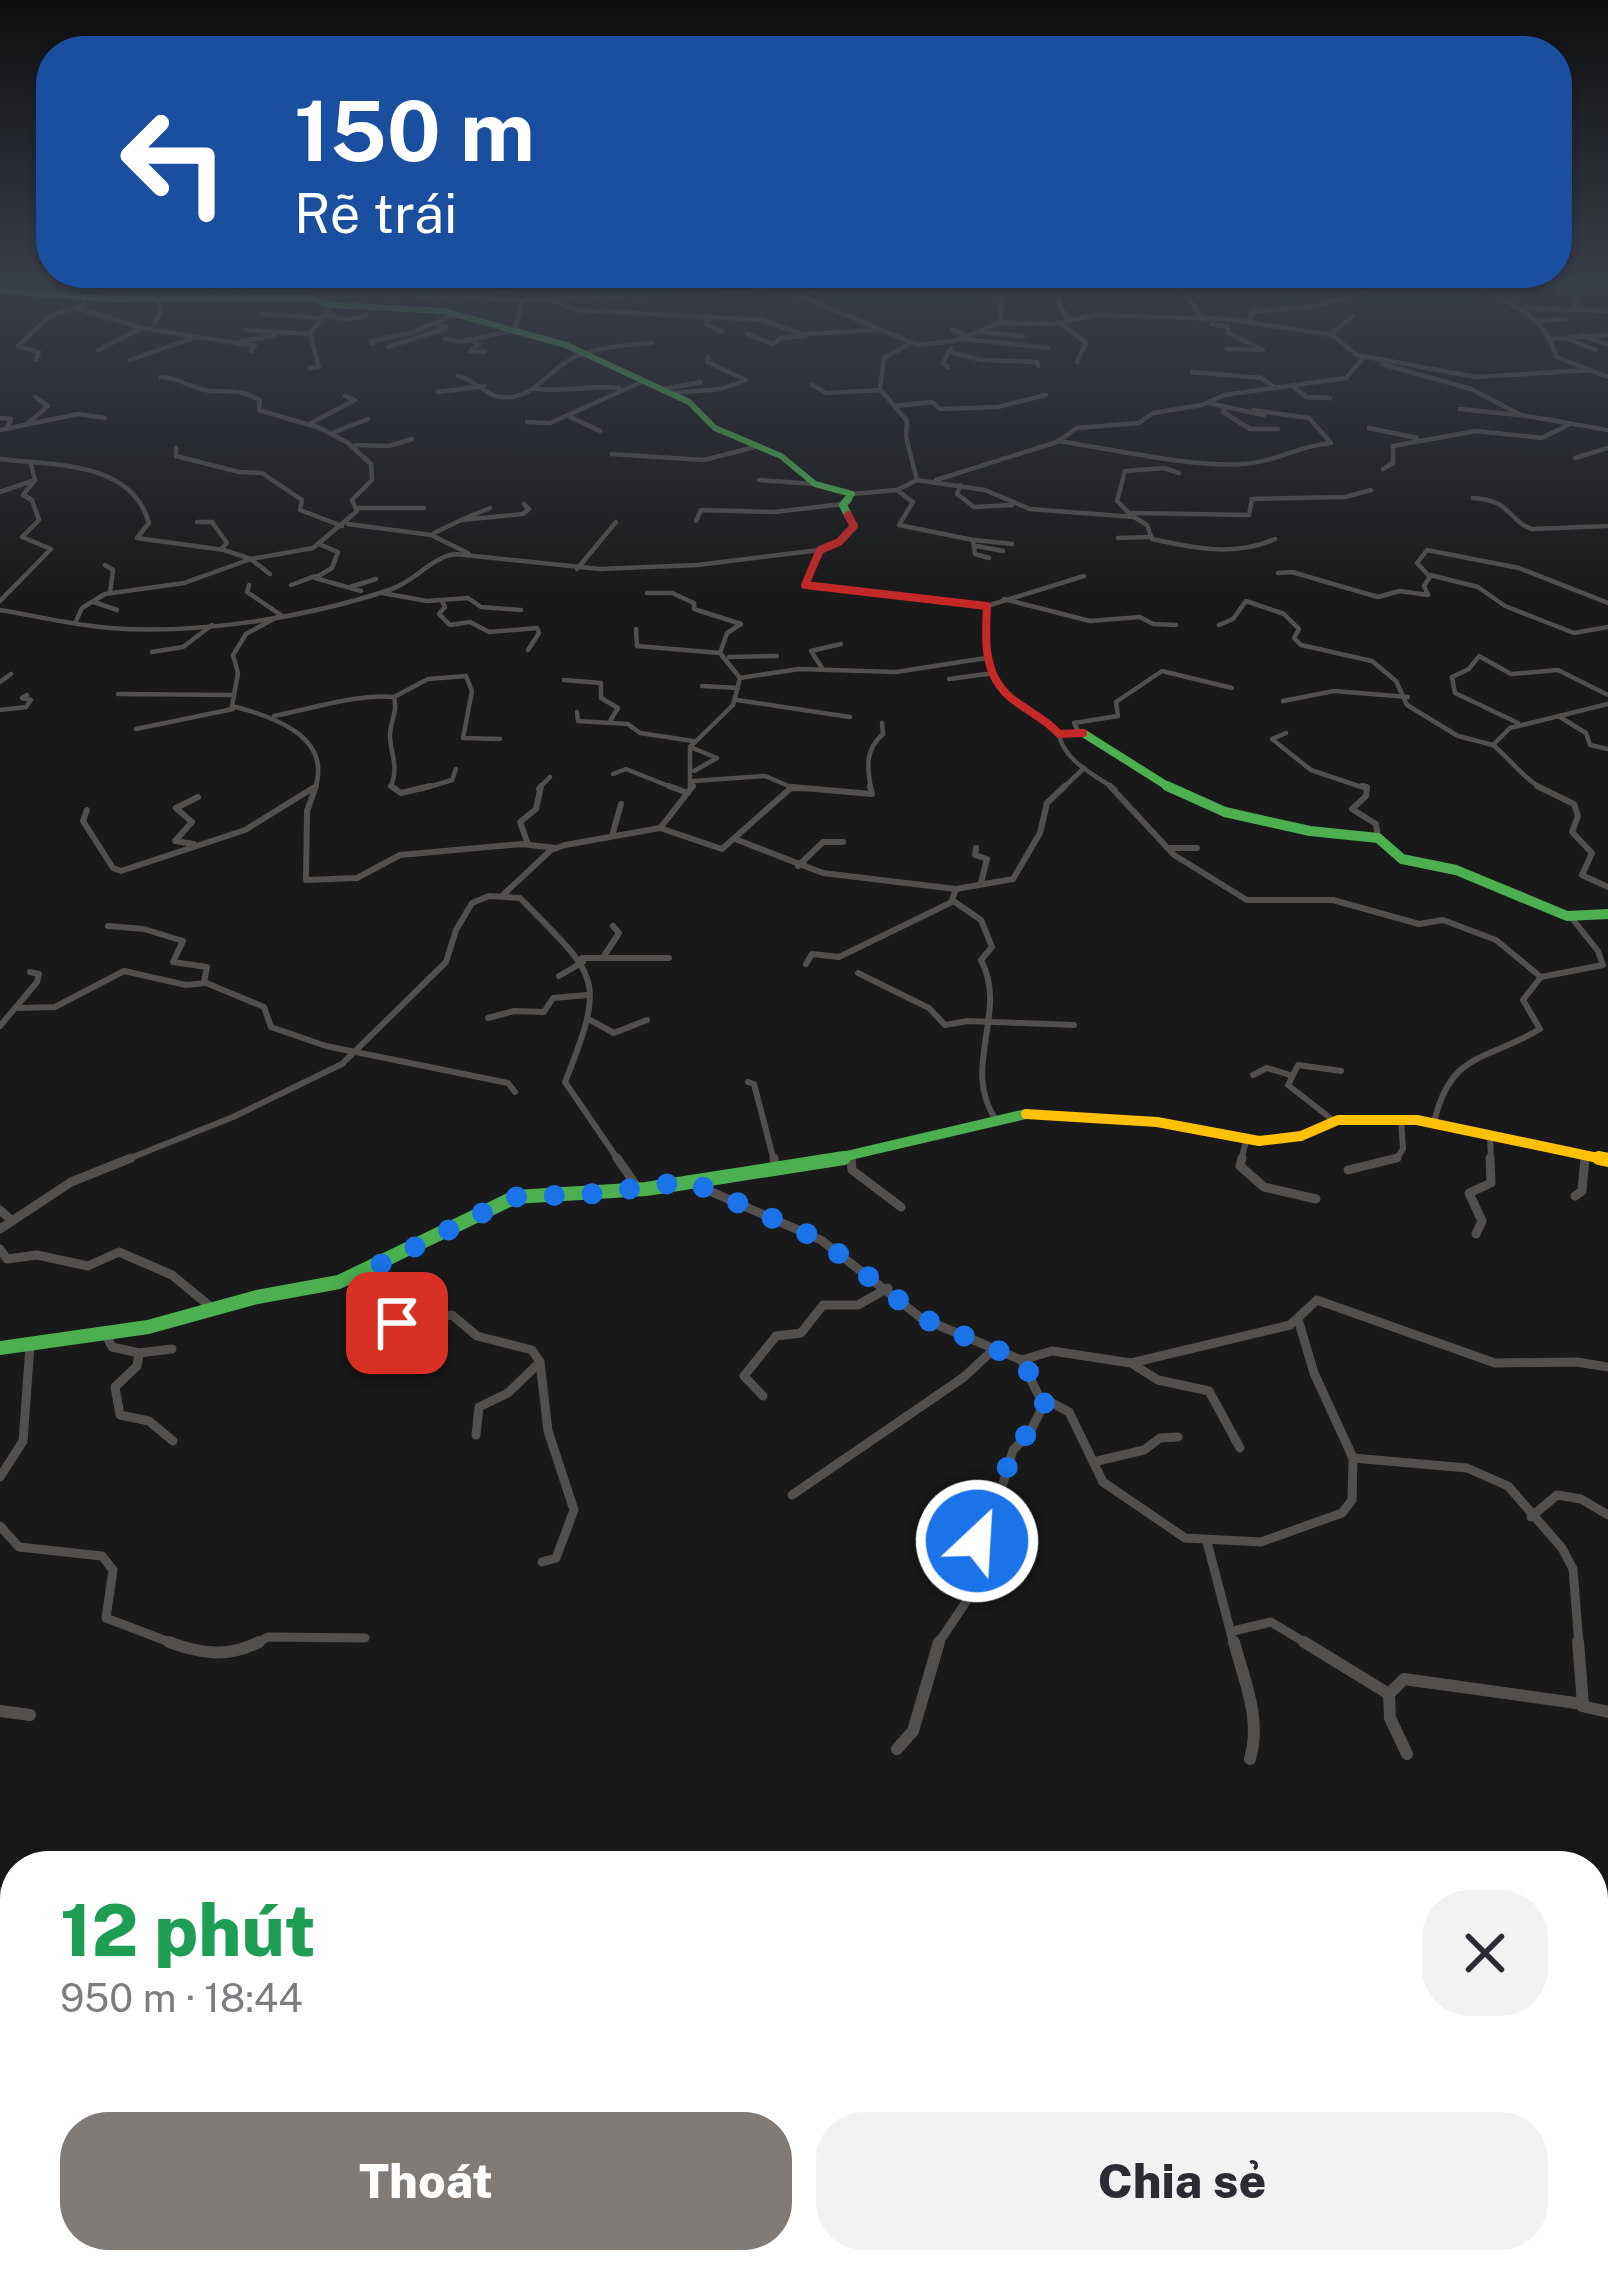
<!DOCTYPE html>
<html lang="vi">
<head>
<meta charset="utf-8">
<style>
  body { margin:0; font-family:"Public Sans",sans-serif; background:#f2f2f3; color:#2b2b33; height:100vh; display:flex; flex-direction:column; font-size:45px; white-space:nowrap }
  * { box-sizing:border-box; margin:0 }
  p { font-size:39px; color:#7c7c81 }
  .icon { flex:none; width:66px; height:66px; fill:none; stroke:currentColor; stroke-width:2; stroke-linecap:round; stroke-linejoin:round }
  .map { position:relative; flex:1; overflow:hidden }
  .panel { position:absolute; left:0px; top:1851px; width:1608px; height:423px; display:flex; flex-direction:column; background:#fff; border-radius:48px 48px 0 0; box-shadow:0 3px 9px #0004 }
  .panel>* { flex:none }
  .top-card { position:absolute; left:36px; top:36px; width:1536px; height:252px; border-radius:48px; box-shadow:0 3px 9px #0004; background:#1a4fa0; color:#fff; overflow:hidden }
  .pin { position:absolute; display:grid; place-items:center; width:102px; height:102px; color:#fff; margin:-51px; border-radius:24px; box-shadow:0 6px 18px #0006 }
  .me { position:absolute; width:132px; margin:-66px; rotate:25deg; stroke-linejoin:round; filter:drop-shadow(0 0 9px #0008) }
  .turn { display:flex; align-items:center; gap:42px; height:252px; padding:0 60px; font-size:54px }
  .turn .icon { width:156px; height:156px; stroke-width:2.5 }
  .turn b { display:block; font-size:84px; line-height:102px }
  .round { display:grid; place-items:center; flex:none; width:126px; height:126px; border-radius:48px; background:#f2f2f3 }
  .overview { display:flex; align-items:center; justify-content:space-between; height:204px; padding:0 60px }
  h1 { font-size:72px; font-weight:800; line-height:90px; color:#1e9e55 }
  .button { display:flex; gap:24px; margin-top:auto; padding:24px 60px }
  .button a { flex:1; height:138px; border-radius:48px; background:#817b78; color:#fff; font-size:48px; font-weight:800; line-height:138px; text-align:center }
  .button a+a { background:#f2f2f3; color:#2b2b33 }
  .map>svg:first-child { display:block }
</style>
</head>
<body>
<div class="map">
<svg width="1608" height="2272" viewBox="0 0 1608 2272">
  <rect width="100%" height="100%" fill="#191919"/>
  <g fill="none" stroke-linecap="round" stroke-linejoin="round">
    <g stroke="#524f4d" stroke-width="4.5">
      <polyline points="95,279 95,283 109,282"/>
      <polyline points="669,279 683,292"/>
      <polyline points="1019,279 1064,287"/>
      <polyline points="1066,279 1058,301 1068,320"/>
      <polyline points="1176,279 1203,320"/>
      <polyline points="862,280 991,289 1002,298 1000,323"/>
      <path d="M1473 283C1508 303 1546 315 1556 357L1608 377"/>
      <polyline points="1182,289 1306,284"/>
      <polyline points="34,291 57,279"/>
      <polyline points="1558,291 1579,299 1573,308"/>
      <polyline points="362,294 522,300 769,290 802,297 918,345 954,341 1000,323 1053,324 1095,315 1227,319 1332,335 1357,355 1476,377 1590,370"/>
      <polyline points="222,295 264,279"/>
      <polyline points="485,296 561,279"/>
      <polyline points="597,296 608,289 603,279"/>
      <polyline points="803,296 832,281 862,280"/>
      <polyline points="311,298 359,295 407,279"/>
      <polyline points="549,300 577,310 762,320 802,334 880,330"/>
      <polyline points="76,308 142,328 98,350"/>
      <polyline points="1526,308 1608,311"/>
      <polyline points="262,314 321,318"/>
      <polyline points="325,315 348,320 367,315"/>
      <polyline points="709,320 705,324 723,332"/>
      <polyline points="1248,321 1253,312 1315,306 1371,289 1454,286 1482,279"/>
      <polyline points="1540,321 1565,319"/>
      <polyline points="154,323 161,312 159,302 166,298"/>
      <polyline points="1060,323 1086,343 1077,362"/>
      <polyline points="1212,324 1228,327 1228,333 1263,350 1227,349"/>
      <polyline points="142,328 255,346 251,351"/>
      <polyline points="952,329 966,336"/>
      <polyline points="245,330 310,334"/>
      <polyline points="514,332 523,300"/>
      <polyline points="979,332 1023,336"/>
      <polyline points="747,334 773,344 781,338 805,336"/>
      <polyline points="1331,334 1353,316"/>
      <polyline points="1581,335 1608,345"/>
      <polyline points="445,339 460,342 511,331"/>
      <polyline points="964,339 1048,348"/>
      <polyline points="1552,339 1608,335"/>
      <polyline points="1567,339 1596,350"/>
      <polyline points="470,340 479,344 470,351 485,352"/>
      <polyline points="241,341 274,336"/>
      <polyline points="373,344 371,341 411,333 453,315"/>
      <polyline points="388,347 447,328 435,324"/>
      <polyline points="949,352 981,360 1037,362 1038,366"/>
      <polyline points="36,360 39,352 18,346 50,316 84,304 86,297"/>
      <polyline points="130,360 193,338"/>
      <polyline points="1382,364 1471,389 1521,415 1608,430"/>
      <polyline points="948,367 943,363 951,348"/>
      <polyline points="310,368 319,367 310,334 331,305"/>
      <polyline points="1192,372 1261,378 1273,386"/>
      <path d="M458 376C475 379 484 395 501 397 534 401 548 369 575 357 599 347 626 345 652 343"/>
      <polyline points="812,385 826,393 881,390"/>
      <polyline points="1294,387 1306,397 1330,398"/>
      <path d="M536 389C566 392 588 385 619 388"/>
      <polyline points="664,389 701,382"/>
      <polyline points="438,392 485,386"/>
      <polyline points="672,393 721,389 746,380 707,362 708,357"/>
      <polyline points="1209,403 1226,407 1223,412 1250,429 1278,429"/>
      <polyline points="896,406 932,402 940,409 998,407 1046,395"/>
      <polyline points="1226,407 1264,415"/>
      <polyline points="1460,409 1519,415"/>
      <polyline points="568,416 600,431"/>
      <polyline points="0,418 11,419 8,426"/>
      <polyline points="527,422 550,423 644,381"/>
      <polyline points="27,424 48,406 35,397"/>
      <polyline points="309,424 355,400 345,396"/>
      <polyline points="1369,428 1417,438"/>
      <polyline points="0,430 78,414 105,418"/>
      <polyline points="332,433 368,419"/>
      <path d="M1057 441C1108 448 1194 468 1242 464 1277 462 1297 446 1331 443L1309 418 1253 410"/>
      <polyline points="355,445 389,446 412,439"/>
      <polyline points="176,448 176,456 239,472 262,473 302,500 300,510 342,526"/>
      <polyline points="612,454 704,460 755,447"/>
      <polyline points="1575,458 1608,448"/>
      <path d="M0 459C54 466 131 460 149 523L137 538 224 550 251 559"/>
      <polyline points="1383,469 1393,463 1393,446 1476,431 1542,438 1570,424"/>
      <polyline points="759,480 815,484"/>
      <path d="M917 480 985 490 1030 509 1134 517 1147 525 1152 539C1193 548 1235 557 1275 539"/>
      <polyline points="936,480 1057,442 1077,428 1139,423 1153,413 1202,405 1224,395 1346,378 1365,356"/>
      <polyline points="961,485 957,494 974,507 1012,505"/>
      <polyline points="898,491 913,502 899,525 973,540 975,554 989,558"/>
      <polyline points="0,492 35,480 31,465"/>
      <polyline points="852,494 897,490 917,480 906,437 907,421 880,389 884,358 909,344"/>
      <path d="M1473 498C1512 500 1508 521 1532 529L1608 526"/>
      <polyline points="358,508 424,508"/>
      <polyline points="1132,513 1249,515 1252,499 1345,497 1371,490"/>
      <polyline points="1131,515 1117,501 1125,471 1164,468 1179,473"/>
      <polyline points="463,519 490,508"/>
      <polyline points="696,521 701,510 774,512 843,504"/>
      <polyline points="197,522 212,522 227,543 221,549"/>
      <polyline points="348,524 431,535 468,553"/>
      <polyline points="434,533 461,520 523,514 529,509 524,504"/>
      <polyline points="1118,538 1151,537"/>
      <polyline points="975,540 1012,544"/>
      <polyline points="321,545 338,552 332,568 315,578 361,591"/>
      <polyline points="977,546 1003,551"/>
      <polyline points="252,560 270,574"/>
      <polyline points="105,565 113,570 110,593"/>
      <polyline points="577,569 616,522"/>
      <polyline points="1278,573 1292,572 1378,597 1400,591 1428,595 1424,586 1430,577 1417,563 1427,550 1519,568 1608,603"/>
      <polyline points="1430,575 1478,587 1505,606 1574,633 1608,627"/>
      <path d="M249 585 247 592 281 615 246 634 233 655 238 673 232 706C272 716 333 736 315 789"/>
      <polyline points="291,585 315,576"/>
      <polyline points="350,587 376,579"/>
      <polyline points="382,593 427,601 468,598 481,607 521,610"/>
      <polyline points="647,593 672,593 694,603 694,609 741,624 727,633 720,653"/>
      <polyline points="1004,599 1090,621 1140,617 1153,624 1176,625"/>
      <polyline points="0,601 51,549 22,537 39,520 32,500 23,495 35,480"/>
      <polyline points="442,601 445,607 439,614 450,625 470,622 489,632 537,628 539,633 528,650"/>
      <polyline points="94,602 117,610"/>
      <polyline points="987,606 1084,576"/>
      <path d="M0 610C36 616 73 625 110 628 197 635 310 617 392 589 417 580 430 558 455 554L600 569 697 565 820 550"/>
      <path d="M76 621 82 608 105 594 184 583 251 559 313 548 357 511 352 500 372 480 371 464 348 443 320 428 259 410 260 400C240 389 232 392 211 391 193 390 179 377 161 377"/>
      <polyline points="1219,625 1233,619 1246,601 1284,614 1299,629 1294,638 1301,645 1372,661 1396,681 1407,705 1458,736 1493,745"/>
      <polyline points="636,629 637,646 720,653 740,678"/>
      <polyline points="152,652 183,647 212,625"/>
      <polyline points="729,657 777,656"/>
      <polyline points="822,668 811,651 841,644"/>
      <polyline points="949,679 994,673"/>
      <polyline points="564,680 601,683 601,698 618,708 610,721"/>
      <polyline points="0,682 11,674"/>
      <polyline points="702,686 738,688"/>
      <polyline points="118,694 234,695"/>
      <polyline points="394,697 428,679 466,676 472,691 463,738 500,739"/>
      <polyline points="737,700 850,717"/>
      <polyline points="1283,701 1334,691 1408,697"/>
      <polyline points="0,710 26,707 31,700 22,698 27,695"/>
      <polyline points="577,712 578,721 628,724 640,733 693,741"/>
      <path d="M274 716C309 709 361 693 394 697 398 714 390 720 390 736 391 757 399 765 391 786L395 789"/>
      <polyline points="1560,717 1586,733 1590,745 1608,749"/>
      <polyline points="1518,723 1455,693 1452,677 1469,669 1479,656 1511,674 1558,670 1608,695"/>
      <polyline points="136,729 233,709"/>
      <polyline points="1078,731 1074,723 1118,716 1116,702 1162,671 1232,688"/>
      <polyline points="1286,733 1272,739 1311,770 1367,789"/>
      <path d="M1059 734C1063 760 1094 775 1115 789"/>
      <polyline points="690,747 717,758 694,771"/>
      <polyline points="613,774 626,769 676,789"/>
      <polyline points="693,781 765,776 791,787"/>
      <polyline points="422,789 452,780 456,769"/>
      <polyline points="538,789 550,777"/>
      <polyline points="690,789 690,747 733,705 740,678 799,669 896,672 986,658"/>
      <polyline points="790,789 809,789"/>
      <path d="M871 789C867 766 865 750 883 734L882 723"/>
      <polyline points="1062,789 1084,768"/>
      <path d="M1543 789C1523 778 1511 760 1493 745L1510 728 1608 704"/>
    </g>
    <g stroke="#524f4d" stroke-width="6">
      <polyline points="316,786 307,811 306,880 357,878 400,855 521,844 556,848"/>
      <polyline points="391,786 401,793 430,786"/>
      <polyline points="669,786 688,793"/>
      <polyline points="1110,786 1174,855 1247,900 1333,900 1419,924 1443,920 1496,940 1541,977"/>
      <polyline points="1362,786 1367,787 1366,796 1352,809 1376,824 1378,838"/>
      <polyline points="1537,786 1574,804 1578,816 1572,832 1592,853 1582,875 1608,887"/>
      <polyline points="87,810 83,821 113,868 121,871 245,830 313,788"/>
      <polyline points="661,827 693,786"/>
      <polyline points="612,836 621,804"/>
      <polyline points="735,839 823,873 956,889"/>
      <polyline points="194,844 175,841 192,822 176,808 198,797"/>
      <polyline points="528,844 520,822 536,809 541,786"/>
      <polyline points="976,848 975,855 987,859 981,883"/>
      <polyline points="1169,848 1197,848"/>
      <polyline points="798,866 823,842 843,842"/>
      <polyline points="504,894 551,850 565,845 660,828 722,849 792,787 872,794 870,786"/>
      <polyline points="108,926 144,929 183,941 173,962 207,967 204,982 264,1007 271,1027 326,1046 508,1083 515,1092"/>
      <polyline points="604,956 619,933 613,926"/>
      <polyline points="582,958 669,958"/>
      <polyline points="806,964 812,954 839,957 952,902"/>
      <polyline points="858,973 929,1008 945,1025 968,1021 1074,1025"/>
      <polyline points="559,976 583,962"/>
      <polyline points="19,1008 55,1007 124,971 186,985 206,983"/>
      <polyline points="488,1018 514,1011 544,1012 553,998 587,995"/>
      <polyline points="590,1020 614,1033 647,1020"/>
      <polyline points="0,1026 37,982 39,974 30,972"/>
      <polyline points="1253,1075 1267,1068 1290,1075"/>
      <polyline points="748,1082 754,1084 774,1161"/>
      <path d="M996 1120C960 1067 1009 1013 981 960L992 947 981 920 952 900 956 889 1013 879 1040 833 1047 803 1065 786"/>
      <polyline points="1334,1121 1288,1085 1298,1065 1341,1071"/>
      <path d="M1434 1122C1451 1051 1485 1062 1540 1029L1523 1000 1541 977 1603 965 1598 951 1570 916"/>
      <polyline points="1490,1135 1491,1161"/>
      <path d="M123 1161 233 1117 342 1064 446 962 456 930 472 903 489 896 520 898C597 977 608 975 565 1082L619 1161"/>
      <polyline points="1241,1161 1246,1141"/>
      <polyline points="1385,1161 1397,1158 1403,1149 1401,1119"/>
      <polyline points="1584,1161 1585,1155"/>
    </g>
    <g stroke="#524f4d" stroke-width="9">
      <polyline points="617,1158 638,1188"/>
      <polyline points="774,1158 775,1166"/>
      <polyline points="851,1158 852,1170 901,1207"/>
      <polyline points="1242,1158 1240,1166 1264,1187 1316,1199"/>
      <polyline points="1348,1170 1397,1158"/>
      <polyline points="696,1185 821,1240 921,1318 1021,1360 1039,1396 1069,1412 1103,1482 1185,1538 1261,1542 1342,1513 1352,1500 1353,1458 1467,1468 1508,1486 1562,1548 1573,1569 1579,1645"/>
      <polyline points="1575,1196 1582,1191 1585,1158"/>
      <polyline points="0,1210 12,1221"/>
      <polyline points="0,1229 71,1182 131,1158"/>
      <polyline points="1476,1234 1482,1221 1469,1193 1491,1183 1490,1158"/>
      <polyline points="0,1249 7,1259 37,1255 88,1266 119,1252 172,1275 212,1308"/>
      <polyline points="373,1268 384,1281 390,1323 452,1315 477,1336 532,1350 540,1362 548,1431 574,1510 556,1558 542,1562"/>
      <polyline points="1298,1319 1314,1373 1353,1458"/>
      <polyline points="106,1335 112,1347 139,1353 172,1349"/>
      <polyline points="139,1353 137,1366 115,1387 120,1415 149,1421 173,1441"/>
      <polyline points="1022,1360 1052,1351 1131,1363 1290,1325 1317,1300 1495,1363 1577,1362 1608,1367"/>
      <polyline points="1131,1363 1158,1380 1209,1391 1240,1448"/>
      <polyline points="763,1396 744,1376 776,1336 801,1333 823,1305 858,1305 888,1288"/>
      <polyline points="476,1435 479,1407 508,1393 540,1362"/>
      <polyline points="1093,1462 1144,1450 1160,1438 1178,1437"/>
      <polyline points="0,1477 23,1441 30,1346"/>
      <polyline points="792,1495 964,1377 994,1349"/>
      <polyline points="1531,1517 1557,1495 1581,1499 1608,1515"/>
      <polyline points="0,1526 19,1547 102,1556 113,1570 106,1618 177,1645"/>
      <polyline points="1207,1542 1234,1645"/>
      <polyline points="1233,1631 1271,1622 1309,1645"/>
      <polyline points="253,1645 268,1637 365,1638"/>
      <polyline points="937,1645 978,1584 977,1536 988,1506 1001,1490 1013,1450 1029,1434 1046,1400"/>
    </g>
    <g stroke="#524f4d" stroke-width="12">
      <path d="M169 1642C201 1654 228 1658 259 1642"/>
      <path d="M1234 1642C1244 1680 1262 1720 1250 1759"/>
      <polyline points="1304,1642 1389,1694"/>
      <polyline points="1582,1706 1608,1712"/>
      <polyline points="0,1711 30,1715"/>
      <polyline points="897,1749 913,1731 939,1642"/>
      <polyline points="1407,1754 1390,1718 1389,1694 1404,1679 1583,1704 1578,1642"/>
      <polyline points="0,1893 15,1897"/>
      <polyline points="0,2160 15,2165"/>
      <polyline points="0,2204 15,2176"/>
      <polyline points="1236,2259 1239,2272"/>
      <polyline points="114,2272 121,2259"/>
      <polyline points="670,2272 674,2259"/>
    </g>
    <polyline stroke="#4caf50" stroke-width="6" points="0,291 115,299 309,298 331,305 444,311 566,345 689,402 715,428 781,456 815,484 852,494 846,502"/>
    <g stroke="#4caf50" stroke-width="8">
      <polyline points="848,515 843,505 848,499"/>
      <polyline points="1083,733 1172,789"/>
    </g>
    <g stroke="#4caf50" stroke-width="10">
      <polyline points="1167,786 1225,812 1310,831 1378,838 1402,859 1456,870 1567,916 1608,914"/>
      <polyline points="825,1161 1026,1114"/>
    </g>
    <polyline stroke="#4caf50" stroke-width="14" points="0,1348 148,1327 257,1297 339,1282 515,1197 646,1189 844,1158"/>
    <polyline stroke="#ffc107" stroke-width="10" points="1026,1114 1157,1122 1259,1141 1301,1136 1338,1120 1417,1120 1608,1160"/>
    <polyline stroke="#ffc107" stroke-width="14" points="1599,1158 1608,1160"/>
    <path stroke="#c62828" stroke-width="8" d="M848 515 854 526 839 542 820 550 805 585 987 606C985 639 983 675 1011 698 1028 712 1045 718 1059 734L1083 733"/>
  </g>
  <linearGradient id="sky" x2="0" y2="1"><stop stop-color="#0e0e0e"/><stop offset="0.47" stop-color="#383e49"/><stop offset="1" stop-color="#383e49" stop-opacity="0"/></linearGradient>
  <rect width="1608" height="598" fill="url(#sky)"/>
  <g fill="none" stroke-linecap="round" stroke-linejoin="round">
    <path stroke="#1a73e8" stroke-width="21" stroke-dasharray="0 37.8" d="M397 1323 388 1321 384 1281 373 1268 514 1197 591 1194 689 1181 821 1240 922 1318 1021 1360C1034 1373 1028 1389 1046 1400L1030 1431 1012 1450 1001 1490 988 1506 977 1541"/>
  </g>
</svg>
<div class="pin" style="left:397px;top:1323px;background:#d93025"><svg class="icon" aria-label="arrive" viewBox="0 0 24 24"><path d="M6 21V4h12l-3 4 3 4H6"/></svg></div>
<svg class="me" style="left:977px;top:1541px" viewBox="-20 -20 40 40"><circle r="17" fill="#1a73e8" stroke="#fff" stroke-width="3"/><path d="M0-11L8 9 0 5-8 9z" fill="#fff"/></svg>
<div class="top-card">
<div class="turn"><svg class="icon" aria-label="left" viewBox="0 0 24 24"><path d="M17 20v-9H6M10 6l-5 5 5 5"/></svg><div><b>150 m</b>Rẽ trái</div></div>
</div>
<section class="panel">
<div class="overview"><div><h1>12 phút</h1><p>950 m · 18:44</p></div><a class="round"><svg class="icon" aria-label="close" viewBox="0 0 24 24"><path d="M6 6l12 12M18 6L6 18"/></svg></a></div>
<div class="button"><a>Thoát</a><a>Chia sẻ</a></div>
</section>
</div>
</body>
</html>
